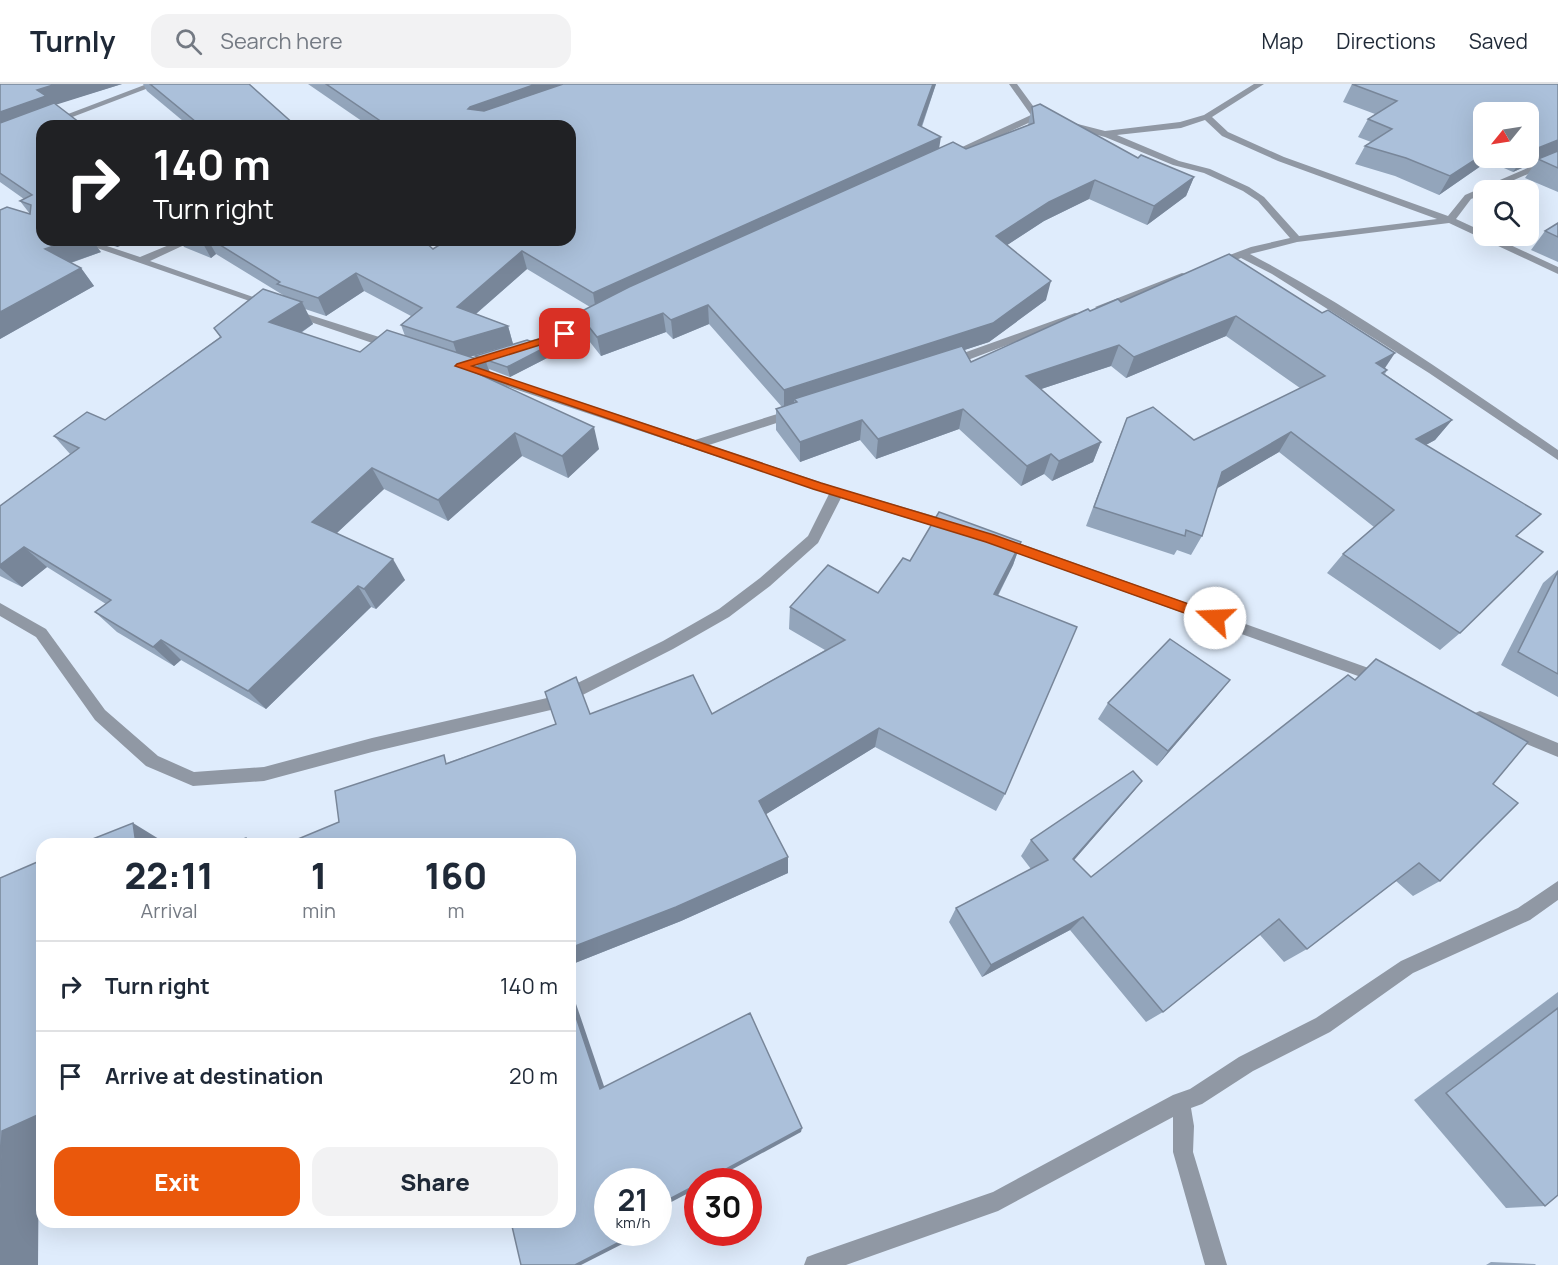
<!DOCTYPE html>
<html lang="en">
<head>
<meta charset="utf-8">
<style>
  body { margin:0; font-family:Manrope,sans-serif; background:#f2f2f3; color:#1f2937; height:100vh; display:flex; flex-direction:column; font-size:22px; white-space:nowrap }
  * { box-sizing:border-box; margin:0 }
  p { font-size:20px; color:#747a83 }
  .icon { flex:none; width:33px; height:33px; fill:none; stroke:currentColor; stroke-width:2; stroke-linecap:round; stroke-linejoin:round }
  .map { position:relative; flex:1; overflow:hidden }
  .side { position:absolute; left:36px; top:754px; width:540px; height:390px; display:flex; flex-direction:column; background:#fff; border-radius:18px; box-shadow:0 6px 24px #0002 }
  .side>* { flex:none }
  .banner { position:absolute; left:36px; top:36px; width:540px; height:126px; border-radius:18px; box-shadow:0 6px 24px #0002; background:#202124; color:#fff; overflow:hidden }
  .needle { width:39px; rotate:240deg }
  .tools { position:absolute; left:1473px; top:18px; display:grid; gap:12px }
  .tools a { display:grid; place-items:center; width:66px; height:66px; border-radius:12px; background:#fff; box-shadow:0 6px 24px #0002; font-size:30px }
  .speed { position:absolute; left:594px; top:1084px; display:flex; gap:12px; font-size:30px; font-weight:700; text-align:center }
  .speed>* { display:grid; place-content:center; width:78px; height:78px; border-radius:50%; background:#fff; box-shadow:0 6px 24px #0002; line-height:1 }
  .speed small { font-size:15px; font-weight:400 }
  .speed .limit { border:9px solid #d22; background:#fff; color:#111 }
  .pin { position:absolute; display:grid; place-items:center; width:51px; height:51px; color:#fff; margin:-26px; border-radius:12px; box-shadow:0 3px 9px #0006 }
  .me { position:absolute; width:66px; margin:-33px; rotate:290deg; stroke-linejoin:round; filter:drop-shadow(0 0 4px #0008) }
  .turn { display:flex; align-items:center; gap:21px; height:126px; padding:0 18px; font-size:27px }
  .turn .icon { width:78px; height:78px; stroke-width:2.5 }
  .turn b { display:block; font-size:42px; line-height:51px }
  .eta { display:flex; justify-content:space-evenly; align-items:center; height:102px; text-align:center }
  .eta b { font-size:36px; font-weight:800; line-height:42px }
  .button { display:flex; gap:12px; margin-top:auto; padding:12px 18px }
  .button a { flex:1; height:69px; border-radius:18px; background:#ea580c; color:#fff; font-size:24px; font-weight:800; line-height:69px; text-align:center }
  .button a+a { background:#f2f2f3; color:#1f2937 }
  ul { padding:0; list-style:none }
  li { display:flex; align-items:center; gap:18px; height:90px; padding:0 18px; border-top:2px solid #e0e1e3 }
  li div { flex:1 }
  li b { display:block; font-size:22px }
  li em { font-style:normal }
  header { display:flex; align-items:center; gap:36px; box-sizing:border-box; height:84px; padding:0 30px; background:#fff; border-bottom:2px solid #e0e1e3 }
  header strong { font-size:28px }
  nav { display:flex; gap:33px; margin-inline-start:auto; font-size:21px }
  .search { width:420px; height:54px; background:#f2f2f3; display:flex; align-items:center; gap:15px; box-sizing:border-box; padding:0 21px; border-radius:18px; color:#747a83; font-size:22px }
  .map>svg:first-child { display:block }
</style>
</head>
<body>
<header>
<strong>Turnly</strong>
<div class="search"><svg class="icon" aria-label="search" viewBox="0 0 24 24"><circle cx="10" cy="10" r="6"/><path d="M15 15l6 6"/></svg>Search here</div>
<nav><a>Map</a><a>Directions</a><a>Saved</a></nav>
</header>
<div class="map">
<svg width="1558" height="1181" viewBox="0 0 1558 1181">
  <rect width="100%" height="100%" fill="#dfecfc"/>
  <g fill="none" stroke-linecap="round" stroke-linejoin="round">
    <g fill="#9098a4" fill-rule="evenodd">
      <polygon points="147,0 159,0 54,40 47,38"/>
      <path d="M1009 0H1017L1039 30 1105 47 1180 38 1204 31 1254 0H1264L1212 33 1228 48 1284 73 1448 132 1465 111 1558 71V77L1491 106H1484V110L1471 115 1456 135 1484 148V152H1491L1558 183V190L1449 139 1297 158 1250 170C1358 227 1458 298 1558 366V376L1429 289 1272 190 1241 174 1219 182H1211V178L1251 163 1290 154 1258 117 1243 107 1204 89 1173 81 1105 53 1037 35 951 75H945V71L1031 31ZM1205 36 1222 52 1278 77 1437 135 1299 152 1264 113 1249 103 1210 85 1179 77 1117 51 1181 44Z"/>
      <polygon points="74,156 89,156 140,173 181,156 195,156 150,177 273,220 268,223 264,222"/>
      <polygon points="1182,189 1186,190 1186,194 1104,225 1100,226 1095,223"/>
      <polygon points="291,225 398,259 400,262 394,266 390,265 287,230 287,226"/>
      <polygon points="1075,229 1079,230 1079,234 952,282 944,282 942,279 944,276"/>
      <polygon points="598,230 602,231 602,235 569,252 518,268 512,264 514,261 561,248"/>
      <polygon points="474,283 695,356 790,326 798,326 798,332 709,361 841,405 958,439 960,443 953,448 841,414 818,459 770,502 729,533 673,565 555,625 372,668 264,697 193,702 146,682 95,636 36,553 0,532 0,519 46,545 105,626 158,672 194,688 264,683 372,654 547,614 663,557 719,525 760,494 808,452 829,410 470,290 470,284"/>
      <polygon points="1002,453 1388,591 1391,595 1388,599 1383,601 997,462 995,458"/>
      <polygon points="1480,627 1558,659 1558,673 1475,639 1472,634 1475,629"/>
      <polygon points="1558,797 1558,816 1530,836 1413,889 1330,948 1253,987 1202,1020 1191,1024 1194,1042 1193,1068 1227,1181 1205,1181 1173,1068 1173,1033 998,1127 846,1181 804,1181 807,1173 815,1170 993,1108 1173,1011 1190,1005 1239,973 1316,934 1401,877 1518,824"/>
    </g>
  </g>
  <g fill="#93a5bb" fill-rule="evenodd">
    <polygon points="0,0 122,0 56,20 42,156 101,168 71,179 81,184 94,202 0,255 0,126 30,130 20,117 24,115 0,98"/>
    <polygon points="143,0 249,0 296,42 189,42 147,7"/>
    <path d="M308 0H936L922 43 939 65H966L1028 41 1032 23 1138 74 1194 93 1186 112 1147 141 1089 115 1044 137 1007 161 1046 216 989 258 964 266 971 278 1090 227 1121 218 1229 170 1387 286 1385 290 1452 336 1435 356 1426 361 1517 452 1460 549 1440 566 1327 489 1343 470 1374 443 1279 368 1217 404 1202 452 1191 471 1177 466 1174 471 1086 442 1119 354 1127 334 1194 356 1300 304 1226 252 1126 294 1111 282 1041 305 1101 358 1093 378 1052 397 1044 390 1021 402 959 345 876 375 860 356 800 378 776 346V325L782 323 709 240 673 255 666 248 601 272 582 248 578 229 590 223 527 185 476 230 508 242 513 260 469 273 476 275 475 272 549 273 510 293 489 285 492 296 599 365 568 394 522 372 448 437 384 405 337 449 405 496 376 525 371 523 266 625 181 576 174 582 117 548 95 528 106 520 47 483 22 503 0 492V422L70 370 54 352 105 336 220 253 214 244 283 211 216 170 211 174 184 163 180 156H423L433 165 570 156V42H369ZM364 207 411 232 401 241 405 252 360 268 301 249 313 240 305 225 326 232Z"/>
    <path d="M1352 0H1558V108L1525 94 1536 78 1513 88 1488 77 1439 111 1395 92 1355 80 1365 62 1371 58 1358 53 1368 35 1375 30 1343 18ZM1528 28V74H1484Z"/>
    <polygon points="1558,139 1558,178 1531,166 1545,147"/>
    <polygon points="96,156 137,156 117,163"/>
    <polygon points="1021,458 1013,481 998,512 1005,710 996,727 875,663 766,730 788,789 681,837 570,881 570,760 339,738 449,678 590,630 712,630 825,566 789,545 790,523 878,509 910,477"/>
    <polygon points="1558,486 1558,613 1501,581 1543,499"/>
    <polygon points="1376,575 1493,700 1440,797 1413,812 1396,797 1307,865 1284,878 1260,851 1163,928 1146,938 1070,846 982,893 949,838 956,824 1031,785 1021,772 1031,756 1142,697 1128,714 1074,776 1091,793 1355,596"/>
    <polygon points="1217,612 1157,682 1098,635 1108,619"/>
    <polygon points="1558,908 1558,1111 1545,1122 1506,1124 1414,1016"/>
    <polygon points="1491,1178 1535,1180 1536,1181 1486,1181"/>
  </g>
  <g fill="#788699">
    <polygon points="56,0 122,0 52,22 0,50 0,28 37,6"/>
    <polygon points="536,0 589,0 474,40 468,25 470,23"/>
    <polygon points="933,0 936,0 916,58 918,41"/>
    <polygon points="941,53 938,71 596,227 593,209"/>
    <polygon points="1558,56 1558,69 1538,75 1536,78 1513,88 1523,74 1528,74 1528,68"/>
    <polygon points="1484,70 1484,74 1490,74 1488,77 1439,111 1450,92"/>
    <polygon points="1194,93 1186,112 1147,141 1154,122"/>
    <polygon points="1095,96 1089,115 1044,137 992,171 996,152 1049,118"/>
    <polygon points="72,156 92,156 101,168 58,183 45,165"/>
    <polygon points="113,156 137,156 117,163"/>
    <polygon points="201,156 208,156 216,170 211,174"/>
    <polygon points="522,167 527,185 463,241 457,223"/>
    <polygon points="81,184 94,202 0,255 0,228"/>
    <polygon points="356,189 364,207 326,232 318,214"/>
    <polygon points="1051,197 1046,216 989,258 797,321 797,318 794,315 794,322 784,325 784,306"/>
    <polygon points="302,218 313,240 282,261 269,238"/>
    <polygon points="708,221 709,240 673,255 671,236"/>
    <polygon points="663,229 666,248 601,272 597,253"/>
    <polygon points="1236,232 1226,252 1126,294 1134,273"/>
    <polygon points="508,242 513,260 459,276 453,258"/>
    <polygon points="1119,261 1111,282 1020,312 1026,292"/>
    <polygon points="546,263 549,273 510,293 507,283"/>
    <polygon points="1395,269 1381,290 1376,279"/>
    <polygon points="486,278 494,301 470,286"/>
    <polygon points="963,325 959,345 876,375 878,355"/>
    <polygon points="862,336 860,356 800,378 800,358"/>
    <polygon points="1452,336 1435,356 1400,375 1416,355"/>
    <polygon points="594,343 599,365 568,394 562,372"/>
    <polygon points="1291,348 1279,368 1211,408 1222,388"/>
    <polygon points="515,349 522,372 448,437 438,416"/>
    <polygon points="1101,358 1093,378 1052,397 1059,377"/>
    <polygon points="1051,370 1044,390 1021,402 1027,382"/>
    <polygon points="372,384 384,405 326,459 312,438"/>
    <polygon points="1021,458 1013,481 987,532 994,510"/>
    <polygon points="24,463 47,483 22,503 0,484 0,481"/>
    <polygon points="393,475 405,496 376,525 364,505"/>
    <polygon points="358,502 371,523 266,625 248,607"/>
    <polygon points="161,556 181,576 174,582 153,563"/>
    <polygon points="1230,596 1217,612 1157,682 1168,667"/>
    <polygon points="879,644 875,663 760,734 759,717"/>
    <polygon points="1142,697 1128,714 1061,791 1073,775"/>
    <polygon points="133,739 159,755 160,760 136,760"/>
    <polygon points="246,754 255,760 254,759 257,760 247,760"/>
    <polygon points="788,773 788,789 681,837 570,881 570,864"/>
    <polygon points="1083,833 1070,846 982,893 991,881"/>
    <polygon points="570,907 573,911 607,1011 600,1005 570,915"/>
    <polygon points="42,1029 42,1051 39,1053 38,1181 0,1181 0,1105 2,1047"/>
    <polygon points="802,1044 801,1048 709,1098 702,1098"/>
    <polygon points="698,1100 698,1104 658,1125 658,1121"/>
    <polygon points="637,1149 644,1149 581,1181 575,1181"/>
  </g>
  <g fill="#abc0da" stroke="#788699" stroke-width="1.5">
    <polygon points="0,0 56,0 37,6 46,12 0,28"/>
    <polygon points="150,0 249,0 296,42 201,42"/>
    <polygon points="326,0 536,0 470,23 468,25 484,27 563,0 933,0 918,41 941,53 593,209 522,167 457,223 508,242 453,258 401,241 422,224 356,189 318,214 277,200 280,198 212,156 423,156 433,165 447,156 570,156 570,42 401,42 399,40 394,42 388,42"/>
    <polygon points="1352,0 1558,0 1558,56 1528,68 1528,28 1484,28 1484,70 1450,92 1406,74 1365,62 1392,45 1368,35 1397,17"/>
    <polygon points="54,19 84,42 42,42 42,156 72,156 45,165 81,184 0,228 0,126 7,123 30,130 31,121 20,117 32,111 0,89 0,39"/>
    <polygon points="1040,20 1138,74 1141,71 1194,93 1154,122 1095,96 1049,118 996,152 1051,197 993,239 784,306 708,221 671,236 663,229 597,253 578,229 629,203 953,58 966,65 1034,39 1032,23"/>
    <polygon points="1558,67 1558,84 1538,75"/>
    <polygon points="1558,139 1558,153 1545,147"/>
    <polygon points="1229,170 1322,229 1328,226 1395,269 1376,279 1387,286 1382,289 1452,336 1416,355 1541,430 1516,452 1543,468 1460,549 1343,470 1394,426 1291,348 1222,388 1202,452 1186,446 1185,452 1094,423 1127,334 1153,323 1194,356 1325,292 1236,232 1134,273 1119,261 1026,292 1101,358 1059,377 1051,370 1027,382 963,325 878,355 862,336 800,358 776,325 797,318 794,315 962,262 971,278 1088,225 1090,227 1118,215 1121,218"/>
    <polygon points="263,205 302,218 269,238 360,268 387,246 486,278 470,286 594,343 562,372 515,349 438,416 372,384 312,438 393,475 364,505 358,502 248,607 161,556 153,563 95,528 111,516 24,463 0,481 0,422 79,364 54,352 87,328 105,336 221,253 214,244"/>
    <polygon points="527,256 546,263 507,283 475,272"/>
    <polygon points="939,428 1021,458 994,510 1077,543 1005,710 879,644 759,717 788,773 676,823 570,864 570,760 286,760 339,738 335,707 444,671 446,680 556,640 545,608 576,593 590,630 693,591 712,630 845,556 790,523 828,481 878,509 903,474 910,477"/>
    <polygon points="1558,487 1558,590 1518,568"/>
    <polygon points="1170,555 1230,596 1168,667 1108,619"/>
    <polygon points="1376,575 1528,658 1493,700 1518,719 1440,797 1419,779 1307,865 1279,835 1163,928 1083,833 991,881 956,824 1048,776 1031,756 1133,687 1142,697 1073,775 1091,793 1348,591 1355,596"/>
    <polygon points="133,739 136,760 80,760"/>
    <polygon points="246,754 247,760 229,760"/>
    <polygon points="42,776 42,1029 2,1047 0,1105 0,794"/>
    <polygon points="570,915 600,1005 750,929 802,1044 702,1098 698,1098 698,1100 658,1121 658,1098 608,1098 608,1149 637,1149 575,1181 521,1181 511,1138 570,1138"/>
    <polygon points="1558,924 1558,1111 1545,1122 1446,1009"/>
  </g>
  <polygon fill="#ea580c" stroke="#983908" stroke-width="1.5" points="565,247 570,250 569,252 472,282 821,399 994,451 1220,531 1222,534 1215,540 986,458 813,405 455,282 457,280"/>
</svg>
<div class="tools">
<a><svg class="needle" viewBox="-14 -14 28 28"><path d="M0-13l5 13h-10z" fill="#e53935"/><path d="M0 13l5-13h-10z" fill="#747a83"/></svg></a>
<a><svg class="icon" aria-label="search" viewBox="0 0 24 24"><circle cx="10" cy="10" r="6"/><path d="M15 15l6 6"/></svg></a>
</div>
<div class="speed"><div>21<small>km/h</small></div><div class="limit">30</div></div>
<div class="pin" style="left:565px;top:250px;background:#d93025"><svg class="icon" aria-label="arrive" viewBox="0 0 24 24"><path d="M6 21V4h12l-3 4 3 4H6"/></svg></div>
<svg class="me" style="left:1215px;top:534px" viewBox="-20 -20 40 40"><circle r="19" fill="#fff"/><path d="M0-13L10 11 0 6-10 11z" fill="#ea580c"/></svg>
<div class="banner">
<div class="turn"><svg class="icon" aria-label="right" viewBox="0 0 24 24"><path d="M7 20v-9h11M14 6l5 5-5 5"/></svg><div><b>140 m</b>Turn right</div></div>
</div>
<section class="side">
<div class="eta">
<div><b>22:11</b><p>Arrival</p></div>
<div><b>1</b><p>min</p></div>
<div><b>160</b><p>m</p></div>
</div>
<ul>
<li><svg class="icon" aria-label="right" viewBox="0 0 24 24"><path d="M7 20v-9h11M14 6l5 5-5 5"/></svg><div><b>Turn right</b></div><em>140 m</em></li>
<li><svg class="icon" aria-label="arrive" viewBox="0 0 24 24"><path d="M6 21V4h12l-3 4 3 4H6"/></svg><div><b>Arrive at destination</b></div><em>20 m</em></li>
</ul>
<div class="button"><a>Exit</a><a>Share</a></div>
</section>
</div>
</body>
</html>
